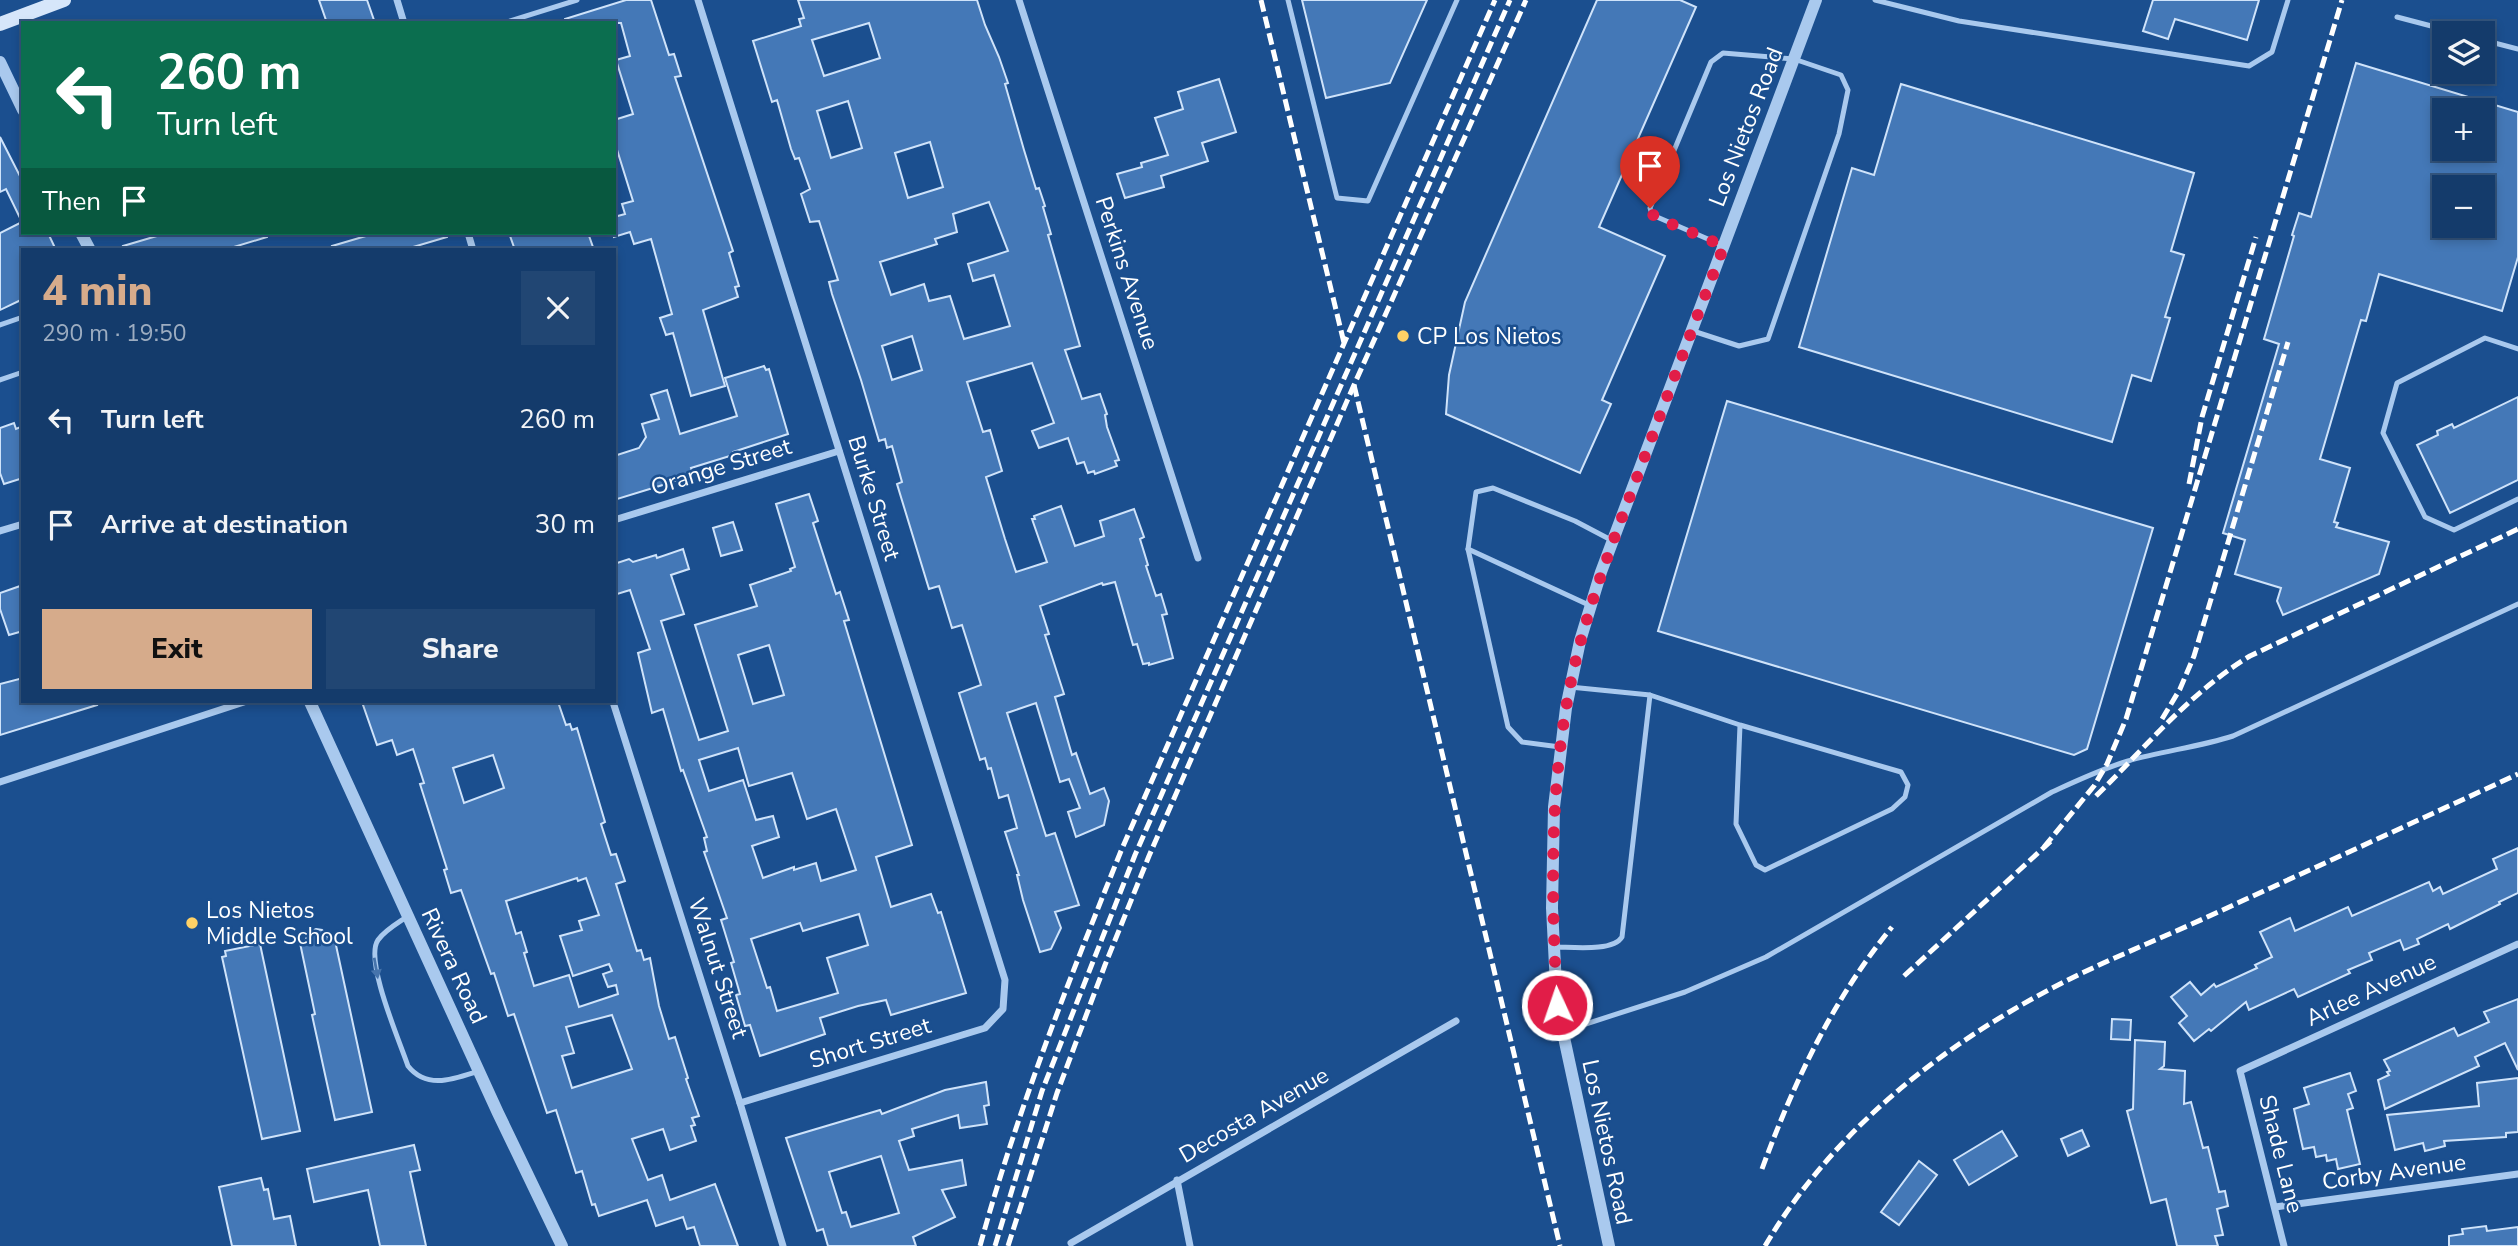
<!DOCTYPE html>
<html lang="en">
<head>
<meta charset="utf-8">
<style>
  body { margin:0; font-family:"Nunito Sans",sans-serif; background:#214673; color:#f1f3f6; height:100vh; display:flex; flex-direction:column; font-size:26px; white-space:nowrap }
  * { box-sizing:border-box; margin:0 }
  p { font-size:23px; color:#9dadc1 }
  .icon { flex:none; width:38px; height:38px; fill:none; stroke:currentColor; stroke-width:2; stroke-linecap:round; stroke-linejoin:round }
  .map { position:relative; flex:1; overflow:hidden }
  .drawer { position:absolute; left:21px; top:248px; width:595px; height:455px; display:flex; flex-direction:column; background:#143b6b; border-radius:0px; box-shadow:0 4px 10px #0003,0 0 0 2px #33557e }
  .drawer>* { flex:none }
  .banner { position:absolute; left:21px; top:21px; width:595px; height:214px; border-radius:0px; box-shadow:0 4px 10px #0003,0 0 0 2px #33557e; background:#0b6e4f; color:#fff; overflow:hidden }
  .controls { position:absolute; left:2432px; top:21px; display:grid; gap:14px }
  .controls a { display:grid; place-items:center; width:63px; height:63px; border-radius:0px; background:#143b6b; box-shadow:0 4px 10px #0003,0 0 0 2px #33557e; font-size:35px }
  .pin { position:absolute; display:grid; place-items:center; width:60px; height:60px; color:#fff; margin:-72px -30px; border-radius:50% 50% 50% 0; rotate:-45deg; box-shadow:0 0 7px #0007 }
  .pin .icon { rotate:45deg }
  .me { position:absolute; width:77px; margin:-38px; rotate:357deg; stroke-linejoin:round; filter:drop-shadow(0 0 5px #0008) }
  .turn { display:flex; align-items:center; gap:24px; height:147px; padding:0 21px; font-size:32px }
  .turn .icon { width:91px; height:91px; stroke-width:2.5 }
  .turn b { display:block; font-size:49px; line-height:60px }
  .then { display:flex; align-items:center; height:66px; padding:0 21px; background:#0003; gap:14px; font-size:26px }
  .round { display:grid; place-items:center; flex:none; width:74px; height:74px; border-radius:0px; background:#214673 }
  .overview { display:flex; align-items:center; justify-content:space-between; height:119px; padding:0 21px }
  h1 { font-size:42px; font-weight:800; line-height:52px; color:#d6ab8b }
  .button { display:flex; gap:14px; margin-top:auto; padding:14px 21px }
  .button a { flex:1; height:80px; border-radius:0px; background:#d6ab8b; color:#111; font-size:28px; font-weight:800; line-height:80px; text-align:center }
  .button a+a { background:#214673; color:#f1f3f6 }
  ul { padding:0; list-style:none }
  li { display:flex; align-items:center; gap:21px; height:105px; padding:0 21px }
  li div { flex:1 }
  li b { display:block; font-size:26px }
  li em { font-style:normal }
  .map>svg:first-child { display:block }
</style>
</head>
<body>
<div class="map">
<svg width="2518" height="1246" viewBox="0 0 2518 1246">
  <rect width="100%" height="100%" fill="#1b4f8f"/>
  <g fill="#4478b7" stroke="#cfe3fa" stroke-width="2" fill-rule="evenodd">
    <polygon points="319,0 367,0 375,23 327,23"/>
    <polygon points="626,0 651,0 669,55 674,54 681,76 675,77 733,251 729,253 739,286 735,287 738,297 703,310 725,386 691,396 673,333 666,335 660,318 672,314 651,239 634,244 630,232 614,237 614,217 625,214 622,204 633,201 614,140 614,120 633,114 616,60 630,56 621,23 565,23 565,19"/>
    <path d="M798 0H977L985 25 999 57 1008 83 1005 84 1024 150 1036 189 1039 188 1045 206 1043 207 1051 234 1048 235 1080 346 1065 350 1082 399 1100 394 1107 414 1105 415 1107 427 1119 460 1115 461 1117 466 1095 474 1094 471 1088 473 1084 462 1077 464 1068 438 1039 448 1032 431 1054 423 1032 363 967 382 983 432 990 430 1002 471 986 477 1005 539 1016 572 1047 562 1032 519H1035L1034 516 1061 506 1075 546 1104 536 1100 521 1134 509 1144 537 1140 539 1148 565 1146 566 1156 596 1161 594 1167 614 1162 615 1173 658 1149 665V663L1143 664 1137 644 1133 645 1115 582 1103 585 1102 583 1040 606 1049 634 1045 635 1064 694 1055 697 1072 755 1076 753 1090 794 1104 788 1109 801 1104 825 1076 837 1068 812 1080 808 1069 779 1060 782 1036 703 1007 713 1046 836 1055 833 1079 905 1055 912 1061 928 1051 949 1040 952 1023 900 1017 875H1019L1005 832 1017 828 1008 795 999 798 991 768 988 769 985 758 980 760 959 693 981 685 962 625 952 628 939 586 929 589 897 484 902 482 892 446 887 448 885 439 879 441 861 380 832 294 829 282 838 280 819 221 810 222 801 194 810 189 799 158 795 159 791 149 777 100 772 102 753 41 801 26 799 19 804 18ZM869 23 880 58 824 76 812 40ZM848 101 862 148 831 158 817 111ZM930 142 943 187 908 198 895 153ZM989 202 1008 251 968 264 973 281 994 275 1010 326 964 339 950 296 929 301 924 284 891 295 880 262 937 244 935 239 957 232 953 214ZM912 336 922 370 892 380 882 346Z"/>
    <polygon points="1302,0 1427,0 1390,83 1326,98"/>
    <polygon points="1597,0 1680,0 1696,7 1599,227 1665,256 1602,400 1611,404 1580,473 1446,414 1449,375 1465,302"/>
    <polygon points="2153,0 2259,0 2247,40 2175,19 2168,39 2143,31"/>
    <path d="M2356 63 2518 112V257L2502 311 2379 274 2366 321 2361 320 2320 459 2350 468 2334 522 2338 523 2336 527 2389 542 2379 574 2283 615 2277 601 2281 588 2235 574 2245 540 2223 533 2279 344 2264 339 2294 236 2292 235 2299 213 2311 217ZM2445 110H2483V149H2445ZM2445 187H2483V226H2445Z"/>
    <polygon points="1219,79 1236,132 1202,143 1208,161 1161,176 1164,187 1125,198 1117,174 1142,167 1141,163 1168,155 1155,118 1183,109 1178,92"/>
    <polygon points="1901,84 2194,173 2171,251 2184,255 2165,317 2170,318 2151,381 2132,375 2112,442 1799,347 1852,168 1874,175"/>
    <polygon points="0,137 23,182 23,233 48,233 56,250 23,250 23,299 0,310 0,233 22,222 6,189 0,192"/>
    <polygon points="167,233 267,233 267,237 224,250 124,250 123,246"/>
    <polygon points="376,233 447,233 447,237 403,250 333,250 332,246"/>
    <polygon points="509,233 588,233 594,250 515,250"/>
    <polygon points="764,366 766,370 769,369 788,434 733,452 733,455 691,468 693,474 666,484 614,500 614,456 639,448 646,437 642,424 659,419 651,395 667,390 680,434 737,416 725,378"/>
    <polygon points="2518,397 2518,480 2450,513 2417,445 2438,435 2437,431 2452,424 2454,428"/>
    <polygon points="1727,401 2153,528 2087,749 2074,755 1658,631"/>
    <polygon points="14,423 16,429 23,426 23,478 4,484 0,473 0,428"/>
    <path d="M809 494 818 521 813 523 836 594 840 592 849 620 844 621 912 845 876 857 891 907 931 894 938 913 941 912 966 993 891 1015 886 1000 858 1006 820 1018 825 1034 760 1056 750 1025 745 1026 736 995 740 994 731 963 734 962 721 920 727 918 704 852 707 851 704 838 707 837 683 770 681 771 663 709 652 713 638 653 650 649 630 590 614 595V564L629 559 633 562 656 555 657 558 683 549 689 569 671 575 684 614 661 621 699 740 728 731 695 625 757 606 750 585 791 571 790 569 795 567 776 504ZM769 645 784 695 753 704 738 655ZM738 748 749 786 792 773 807 819 836 809 856 870 821 881 816 863 794 870V867L763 878 752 846 779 837 773 816 756 820 743 780 709 791 699 760ZM859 914 868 945 827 958 838 993 777 1011 770 987 767 988 751 939 800 923 803 931Z"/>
    <polygon points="733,522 742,550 721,556 713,528"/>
    <polygon points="23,585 23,631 9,635 0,609 0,593"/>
    <polygon points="23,678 23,702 96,702 97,705 0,735 0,684"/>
    <path d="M362 702H558L566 725 570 724 572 730 577 728 605 822 601 824 611 855 616 854 625 881 616 884 637 951 641 950 644 960 650 958 659 1006 669 1039 675 1037 688 1078 686 1079 699 1116 692 1118 695 1125 691 1126 696 1141 670 1150 663 1129 632 1139 648 1180 662 1175 670 1200 715 1184 738 1246H700L694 1227 687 1229 683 1217 656 1226 647 1200 599 1216 595 1204 592 1205 582 1171 576 1173 556 1110 547 1113 514 1014 508 1016 494 973 491 974 461 890 451 893 444 870 447 869 420 784 424 783 413 749 397 755 392 740 377 745ZM493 755 504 788 464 803 453 768ZM577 878 578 881 586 878 599 915 579 921 582 930 560 936 573 976 609 964 612 971 603 974 608 987 616 985 618 994 579 1007 569 975 534 986 524 953 527 952 521 932 516 934 506 901ZM612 1015 632 1069 572 1088 562 1056 574 1053 566 1027Z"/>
    <polygon points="2518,848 2518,893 2499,902 2500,904 2450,929 2448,924 2417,939 2419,944 2404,950 2400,940 2369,953 2372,960 2348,970 2350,973 2298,997 2294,989 2249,1010 2246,1002 2211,1031 2209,1029 2194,1041 2179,1023 2187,1016 2171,997 2190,982 2201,995 2214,984 2216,987 2257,968 2255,965 2272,957 2260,932 2290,918 2295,931 2348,907 2352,916 2429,882 2433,891 2440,887 2443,894 2497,869 2493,859"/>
    <polygon points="316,929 322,930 328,937 334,936 372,1112 335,1120 312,1015 315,1014 300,943 305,942 308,933"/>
    <polygon points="260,944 300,1131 262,1139 222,957 226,956 225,951"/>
    <polygon points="2518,999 2518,1070 2505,1043 2475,1057 2479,1066 2385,1109 2378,1080 2389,1075 2387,1072 2390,1071 2384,1060 2454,1028 2458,1036 2489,1022 2484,1012"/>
    <polygon points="2112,1019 2131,1020 2130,1040 2111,1039"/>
    <polygon points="2135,1040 2165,1042 2164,1066 2160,1069 2185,1071 2184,1104 2191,1102 2203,1148 2208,1147 2219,1192 2225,1191 2228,1206 2217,1209 2223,1235 2215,1236 2218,1246 2177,1246 2166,1199 2151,1203 2127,1111 2133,1109"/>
    <polygon points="2350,1073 2356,1091 2348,1094 2353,1108 2347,1110 2360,1164 2338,1169 2336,1159 2327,1161 2326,1155 2316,1157 2314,1147 2303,1149 2294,1109 2309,1104 2304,1088"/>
    <polygon points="2518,1078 2518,1132 2506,1133 2506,1137 2444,1141 2445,1146 2425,1151 2423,1143 2395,1150 2387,1115 2479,1106 2477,1083"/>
    <path d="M986 1082 989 1105 984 1106 987 1124 960 1128 958 1115 912 1129 914 1136 899 1141 909 1170 962 1160 966 1185 942 1190 955 1217 913 1237 916 1246H828L823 1229 817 1231 786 1138 880 1110 882 1114 945 1090ZM881 1156 899 1213 851 1227 846 1212 842 1213 829 1172Z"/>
    <polygon points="2082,1130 2089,1146 2068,1156 2061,1139"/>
    <polygon points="2002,1131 2017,1156 1969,1185 1954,1160"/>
    <polygon points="414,1145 420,1170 410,1172 426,1246 380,1246 368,1190 314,1202 307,1169"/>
    <polygon points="1919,1161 1937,1175 1899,1225 1881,1212"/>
    <polygon points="261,1178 264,1190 268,1189 274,1219 290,1216 296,1246 232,1246 219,1187"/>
    <polygon points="2486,1226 2487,1231 2518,1227 2518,1246 2449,1246 2449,1236 2463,1234 2462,1229"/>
  </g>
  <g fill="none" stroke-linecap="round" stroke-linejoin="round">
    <g stroke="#a9c9ee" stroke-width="5">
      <polyline points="1288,0 1337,198 1368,201 1457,0"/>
      <polyline points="1875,0 1959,21 2249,66 2272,52 2288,0"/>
      <polyline points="2397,17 2458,33"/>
      <polyline points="504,23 577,0"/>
      <polyline points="2483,40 2518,49"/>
      <polyline points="0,325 23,317"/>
      <polyline points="1693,331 1739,346 1768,339 1839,134 1848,90 1841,75 1794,59 1723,53 1711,62 1650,208 1652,214 1657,217 1724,246"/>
      <polyline points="2518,349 2485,338 2397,383 2383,433 2425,517 2454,530 2518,499"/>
      <polyline points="0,380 23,372"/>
      <polyline points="1468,549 1591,606"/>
      <polyline points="1650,695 1740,725 1901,772 1908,785 1905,797 1892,809 1765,870 1756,865 1736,824 1740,725"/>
      <polyline points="1560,747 1522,742 1508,727 1468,549 1476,492 1493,488 1575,521 1613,541"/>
      <path d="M408 916C398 923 385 930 378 940 364 960 400 1042 408 1066 427 1090 454 1079 479 1071"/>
      <path d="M1554 947C1572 947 1613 952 1622 937L1650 695 1570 687"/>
      <path d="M1564 1031 1685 992 1766 957 2052 792C2076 781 2101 769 2128 761 2162 751 2199 747 2233 736L2518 604"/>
    </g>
    <g stroke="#a9c9ee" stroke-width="7">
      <polyline points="397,0 404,23"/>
      <polyline points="698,0 1005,980 1003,1009 985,1028 740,1103"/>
      <polyline points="1019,0 1198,558"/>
      <polyline points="468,233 473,250"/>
      <polyline points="614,520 839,451"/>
      <polyline points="0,531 23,524"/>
      <polyline points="613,702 740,1103 783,1246"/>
      <polyline points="0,782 244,702"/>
      <polyline points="1177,1180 1190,1246"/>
      <polyline points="2275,1207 2518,1174"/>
      <polyline points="1071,1243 1456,1021"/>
      <polyline points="2284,1246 2240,1071 2518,944"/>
    </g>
    <g stroke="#a9c9ee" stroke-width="12">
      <polyline points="0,62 23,110"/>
      <polyline points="81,233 90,250"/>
      <polyline points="310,702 498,1113 562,1246"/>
      <polyline points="1609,1246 1557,1005 1552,908 1554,807 1566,708 1580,641 1601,572 1816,0"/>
    </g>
    <polyline stroke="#d6e6fa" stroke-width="14" points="0,24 64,0"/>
    <g stroke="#fff" stroke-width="5" stroke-dasharray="12 5" stroke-linecap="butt">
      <polyline points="1261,0 1345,347"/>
      <polyline points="1354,385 1560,1246"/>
      <polyline points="2189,484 2202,417 2256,237"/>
      <polyline points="2162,719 2180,689 2194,656 2288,342"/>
      <path d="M2096 796C2146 747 2189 693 2250 656L2518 529"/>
      <polyline points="2044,847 2094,786 2107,764 2126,719 2342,0"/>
      <polyline points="1904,976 2051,841"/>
      <path d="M1762 1169C1794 1082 1833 999 1892 927"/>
      <path d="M980 1246C1017 1111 1069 980 1121 851L1495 0"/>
      <polyline points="995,1246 1042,1091 1135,855 1510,0"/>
      <polyline points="1008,1246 1057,1093 1105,965 1149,856 1354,385 1526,0"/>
      <path d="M1765 1246C1836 1125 1952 1037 2076 976 2121 954 2169 935 2216 913 2316 867 2417 821 2518 774"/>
    </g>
  </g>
  <defs><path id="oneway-solid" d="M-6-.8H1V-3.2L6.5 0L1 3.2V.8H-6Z" transform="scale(1.75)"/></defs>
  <use fill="#4674ac" href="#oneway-solid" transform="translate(376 968) rotate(80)"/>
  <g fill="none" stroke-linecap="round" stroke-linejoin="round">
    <path stroke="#e11d48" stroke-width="12" stroke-dasharray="0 21.6" d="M1557 1005C1552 906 1549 807 1566 708 1579 629 1608 555 1636 480 1665 402 1694 324 1724 246L1657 218 1652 214 1650 208"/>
  </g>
  <g fill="#ffd166" stroke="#1b4f8f" stroke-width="2.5">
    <circle cx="1403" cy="336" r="7"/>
    <circle cx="192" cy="923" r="7"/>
  </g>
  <g text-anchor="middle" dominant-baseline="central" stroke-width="5" stroke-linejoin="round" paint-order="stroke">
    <g font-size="23" fill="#fff" stroke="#1b4f8f">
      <text transform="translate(1746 127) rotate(-69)">Los Nietos Road</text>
      <text transform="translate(1127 273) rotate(72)">Perkins Avenue</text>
      <text transform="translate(721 467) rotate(-17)">Orange Street</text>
      <text transform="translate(874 498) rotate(73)">Burke Street</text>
      <text transform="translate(454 966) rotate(65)">Rivera Road</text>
      <text transform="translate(718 968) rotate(72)">Walnut Street</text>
      <text transform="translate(2371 990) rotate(-25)">Arlee Avenue</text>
      <text transform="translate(870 1043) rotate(-17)">Short Street</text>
      <text transform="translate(1254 1115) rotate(-30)">Decosta Avenue</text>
      <text transform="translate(1607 1142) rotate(78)">Los Nietos Road</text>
      <text transform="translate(2281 1154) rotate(76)">Shade Lane</text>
      <text transform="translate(2394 1172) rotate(-8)">Corby Avenue</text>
    </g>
    <g font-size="23" fill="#fff" stroke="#1b4f8f" text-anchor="start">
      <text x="1417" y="336">CP Los Nietos</text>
      <text x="206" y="910">Los Nietos<tspan x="206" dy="26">Middle School</tspan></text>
    </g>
  </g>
</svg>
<div class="controls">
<a><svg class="icon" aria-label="layers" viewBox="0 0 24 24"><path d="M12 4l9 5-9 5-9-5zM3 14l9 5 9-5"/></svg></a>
<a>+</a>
<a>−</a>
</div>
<div class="pin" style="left:1650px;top:208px;background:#d93025"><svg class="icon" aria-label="arrive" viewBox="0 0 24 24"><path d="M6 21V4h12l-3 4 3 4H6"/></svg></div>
<svg class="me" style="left:1557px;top:1005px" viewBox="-20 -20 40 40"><circle r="17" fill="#e11d48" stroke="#fff" stroke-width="3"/><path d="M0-11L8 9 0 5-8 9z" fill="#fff"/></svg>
<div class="banner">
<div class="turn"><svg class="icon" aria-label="left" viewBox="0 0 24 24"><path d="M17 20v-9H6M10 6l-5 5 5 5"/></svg><div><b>260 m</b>Turn left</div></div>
<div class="then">Then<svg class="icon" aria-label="arrive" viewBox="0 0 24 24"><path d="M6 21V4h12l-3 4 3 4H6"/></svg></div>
</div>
<section class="drawer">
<div class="overview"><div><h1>4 min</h1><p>290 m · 19:50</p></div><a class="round"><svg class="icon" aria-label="close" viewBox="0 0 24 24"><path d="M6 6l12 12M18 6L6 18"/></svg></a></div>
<ul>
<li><svg class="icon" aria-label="left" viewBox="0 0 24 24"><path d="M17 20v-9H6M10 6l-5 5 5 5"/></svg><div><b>Turn left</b></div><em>260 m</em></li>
<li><svg class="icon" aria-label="arrive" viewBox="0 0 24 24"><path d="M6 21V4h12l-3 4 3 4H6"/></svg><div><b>Arrive at destination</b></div><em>30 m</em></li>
</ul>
<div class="button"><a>Exit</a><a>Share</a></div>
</section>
</div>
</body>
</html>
